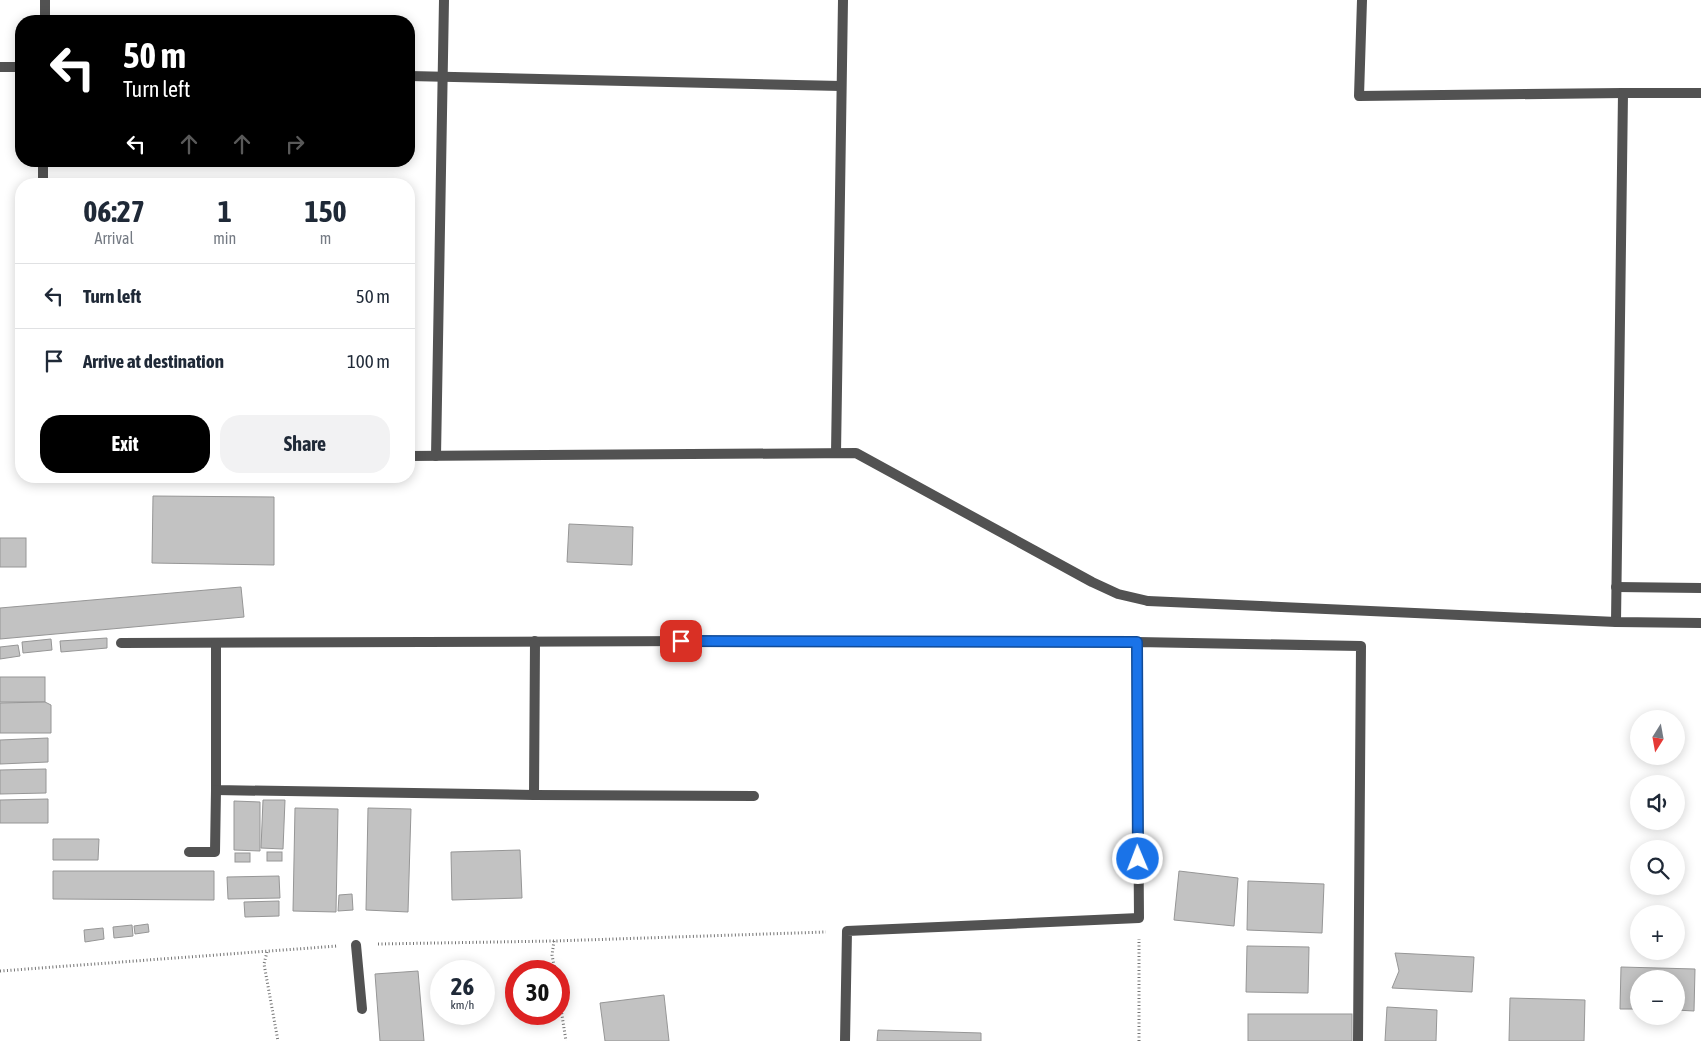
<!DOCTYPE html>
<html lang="en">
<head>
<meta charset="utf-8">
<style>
  body { margin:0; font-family:"Asap Condensed",sans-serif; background:#f2f2f3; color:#1f2937; height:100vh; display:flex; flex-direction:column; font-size:19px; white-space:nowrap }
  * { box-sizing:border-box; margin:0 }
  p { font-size:16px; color:#747a83 }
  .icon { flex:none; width:28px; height:28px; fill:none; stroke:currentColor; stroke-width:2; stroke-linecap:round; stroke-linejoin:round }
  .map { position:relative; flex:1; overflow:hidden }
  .sheet { position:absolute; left:15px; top:178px; width:400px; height:305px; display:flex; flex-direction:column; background:#fff; border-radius:20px; box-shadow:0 2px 12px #0003 }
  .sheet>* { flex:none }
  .guide { position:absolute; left:15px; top:15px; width:400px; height:152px; border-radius:20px; box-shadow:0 2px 12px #0003; background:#000; color:#fff; overflow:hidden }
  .needle { width:32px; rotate:191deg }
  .controls { position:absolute; left:1630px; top:710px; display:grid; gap:10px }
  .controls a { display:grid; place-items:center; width:55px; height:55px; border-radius:50%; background:#fff; box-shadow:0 2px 12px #0003; font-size:25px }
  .speed { position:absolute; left:430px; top:960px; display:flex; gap:10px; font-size:25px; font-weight:700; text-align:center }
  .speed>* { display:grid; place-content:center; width:65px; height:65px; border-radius:50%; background:#fff; box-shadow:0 2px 12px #0003; line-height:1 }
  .speed small { font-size:12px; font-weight:400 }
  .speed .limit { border:8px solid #d22; background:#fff; color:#111 }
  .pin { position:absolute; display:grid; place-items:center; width:42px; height:42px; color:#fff; margin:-21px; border-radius:10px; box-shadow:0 2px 8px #0006 }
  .me { position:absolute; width:55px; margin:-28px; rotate:359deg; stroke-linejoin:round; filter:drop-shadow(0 0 4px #0008) }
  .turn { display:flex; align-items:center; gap:18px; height:105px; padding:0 25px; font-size:22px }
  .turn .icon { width:65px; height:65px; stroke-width:2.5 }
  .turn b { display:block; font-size:35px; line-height:42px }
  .lanes { display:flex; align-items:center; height:48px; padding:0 25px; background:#0003; justify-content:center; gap:25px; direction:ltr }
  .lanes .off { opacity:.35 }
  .eta { display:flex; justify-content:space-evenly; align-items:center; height:85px; text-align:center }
  .eta b { font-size:30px; font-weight:700; line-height:35px }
  .cta { display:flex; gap:10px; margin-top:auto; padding:10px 25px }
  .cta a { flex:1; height:58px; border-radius:20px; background:#000; color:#fff; font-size:20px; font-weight:700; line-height:58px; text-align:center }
  .cta a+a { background:#f2f2f3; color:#1f2937 }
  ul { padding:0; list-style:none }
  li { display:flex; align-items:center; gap:15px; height:65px; padding:0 25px; border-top:1px solid #e0e1e3 }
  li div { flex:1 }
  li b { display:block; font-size:19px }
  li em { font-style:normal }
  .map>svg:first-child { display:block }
</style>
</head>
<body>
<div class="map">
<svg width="1701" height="1041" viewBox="0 0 1701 1041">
  <rect width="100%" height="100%" fill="#fff"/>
  <g fill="#c2c2c2" stroke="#969696">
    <polygon points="153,496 274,497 274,565 152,563"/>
    <polygon points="569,524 633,527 632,565 567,562"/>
    <rect x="0" y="538" width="26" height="29"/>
    <polygon points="241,587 244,617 0,639 0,608"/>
    <polygon points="107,638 107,648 61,652 60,641"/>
    <polygon points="51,639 52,650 23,653 22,642"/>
    <polygon points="18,645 20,656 0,659 0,647"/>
    <rect x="0" y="677" width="45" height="25"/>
    <polygon points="45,702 51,705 51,733 0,733 0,703"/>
    <polygon points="48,738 48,762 0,764 0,740"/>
    <polygon points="46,769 46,793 0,794 0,770"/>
    <polygon points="48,799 48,823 0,823 0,800"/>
    <polygon points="263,800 285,800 283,849 261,848"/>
    <polygon points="234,801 260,802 260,851 234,850"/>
    <polygon points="295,808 338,809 336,912 293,911"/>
    <polygon points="368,808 411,809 408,912 366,910"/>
    <polygon points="53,839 99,839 98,860 53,860"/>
    <polygon points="520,850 522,898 452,900 451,852"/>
    <rect x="267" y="852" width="15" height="9"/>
    <rect x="235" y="853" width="15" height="9"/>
    <polygon points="53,871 214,871 214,900 53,899"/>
    <polygon points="1179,871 1238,878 1234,926 1174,920"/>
    <polygon points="279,876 280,898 228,899 227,877"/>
    <polygon points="1248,881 1324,884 1322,933 1247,930"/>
    <polygon points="352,894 353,910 338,911 339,895"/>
    <polygon points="279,901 279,916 245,917 244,902"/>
    <polygon points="148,924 149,932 135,934 134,926"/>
    <polygon points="132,925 133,936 114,938 113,927"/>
    <polygon points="103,928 104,939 85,942 84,930"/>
    <polygon points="1247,946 1309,947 1308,993 1246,992"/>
    <polygon points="1395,953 1474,957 1472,992 1392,988 1399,971"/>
    <polygon points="1621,967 1695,969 1694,1011 1676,1010 1676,979 1639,979 1639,1009 1620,1009"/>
    <polygon points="418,971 424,1041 380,1041 375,974"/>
    <polygon points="664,995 669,1041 605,1041 600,1003"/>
    <polygon points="1510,998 1585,1000 1584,1041 1509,1041"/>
    <polygon points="1387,1007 1437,1010 1436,1041 1385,1041"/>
    <rect x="1248" y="1014" width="104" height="27"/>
    <polygon points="878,1030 981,1033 981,1041 877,1041"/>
  </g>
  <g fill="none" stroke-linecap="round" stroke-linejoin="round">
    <g stroke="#747474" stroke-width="3" stroke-dasharray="1 2.5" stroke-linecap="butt">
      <polyline points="554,941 552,955 555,971"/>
      <polyline points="378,944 554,941 826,932"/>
      <polyline points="267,952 264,964 278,1041"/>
      <polyline points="0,971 337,946"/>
      <polyline points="559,996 566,1041"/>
      <polyline points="1139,1041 1139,939"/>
    </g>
    <g stroke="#525252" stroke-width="10">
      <polyline points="45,21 45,0"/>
      <polyline points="0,67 21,67"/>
      <polyline points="409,76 841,86"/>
      <polyline points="43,184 43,161"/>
      <polyline points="836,453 843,0"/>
      <polyline points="409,456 856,453 1092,582 1118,594 1148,601"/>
      <polyline points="436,456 444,0"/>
      <polyline points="121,643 699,641 1137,642"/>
      <polyline points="216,643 216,790 534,795 535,641"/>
      <polyline points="534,795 754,796"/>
      <polyline points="189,852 215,852 216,790"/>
      <polyline points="356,945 362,1009"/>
    </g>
    <g stroke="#525252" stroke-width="10">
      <polyline points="1362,0 1359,96 1623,93"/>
      <polyline points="1616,587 1701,588"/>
      <polyline points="1616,622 1623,93 1701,93"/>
      <polyline points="845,1041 847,931 1139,918 1137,642 1361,646 1358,1041"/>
    </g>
    <polyline stroke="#525252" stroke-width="10" points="1148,601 1616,622 1701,623"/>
  </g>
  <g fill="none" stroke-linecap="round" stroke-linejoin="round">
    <defs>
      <polyline id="route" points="681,641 1137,642 1138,859"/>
    </defs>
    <use href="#route" stroke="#114b97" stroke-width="12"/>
    <use href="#route" stroke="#1a73e8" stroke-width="9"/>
  </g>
</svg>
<div class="controls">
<a><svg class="needle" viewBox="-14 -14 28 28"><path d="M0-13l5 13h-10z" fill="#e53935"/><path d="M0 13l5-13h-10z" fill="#747a83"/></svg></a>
<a><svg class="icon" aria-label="sound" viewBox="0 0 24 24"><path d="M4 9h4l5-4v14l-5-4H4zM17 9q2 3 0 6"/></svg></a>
<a><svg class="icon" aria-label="search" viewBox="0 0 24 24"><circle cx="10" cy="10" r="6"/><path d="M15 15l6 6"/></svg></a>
<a>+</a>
<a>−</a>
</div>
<div class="speed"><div>26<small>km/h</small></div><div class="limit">30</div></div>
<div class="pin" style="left:681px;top:641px;background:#d93025"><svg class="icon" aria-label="arrive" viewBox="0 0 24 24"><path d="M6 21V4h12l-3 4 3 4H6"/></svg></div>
<svg class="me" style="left:1138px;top:859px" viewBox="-20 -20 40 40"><circle r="17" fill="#1a73e8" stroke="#fff" stroke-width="3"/><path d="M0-11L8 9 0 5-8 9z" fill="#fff"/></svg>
<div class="guide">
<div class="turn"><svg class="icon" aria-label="left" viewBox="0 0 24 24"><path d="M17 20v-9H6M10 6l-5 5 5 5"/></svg><div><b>50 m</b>Turn left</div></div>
<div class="lanes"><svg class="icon" aria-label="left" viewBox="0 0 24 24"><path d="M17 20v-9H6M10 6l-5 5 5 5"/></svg><svg class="icon off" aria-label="ahead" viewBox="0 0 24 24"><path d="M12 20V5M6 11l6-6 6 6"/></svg><svg class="icon off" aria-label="ahead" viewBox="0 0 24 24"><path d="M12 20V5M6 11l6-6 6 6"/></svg><svg class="icon off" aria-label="right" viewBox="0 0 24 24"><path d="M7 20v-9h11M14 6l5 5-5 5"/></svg></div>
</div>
<section class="sheet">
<div class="eta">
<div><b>06:27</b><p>Arrival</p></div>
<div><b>1</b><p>min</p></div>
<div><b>150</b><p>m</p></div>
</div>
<ul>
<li><svg class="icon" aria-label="left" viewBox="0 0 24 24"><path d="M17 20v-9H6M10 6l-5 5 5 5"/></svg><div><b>Turn left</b></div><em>50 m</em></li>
<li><svg class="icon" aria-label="arrive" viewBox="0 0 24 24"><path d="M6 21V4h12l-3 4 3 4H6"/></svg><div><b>Arrive at destination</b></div><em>100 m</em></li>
</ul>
<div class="cta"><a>Exit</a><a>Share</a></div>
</section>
</div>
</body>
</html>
